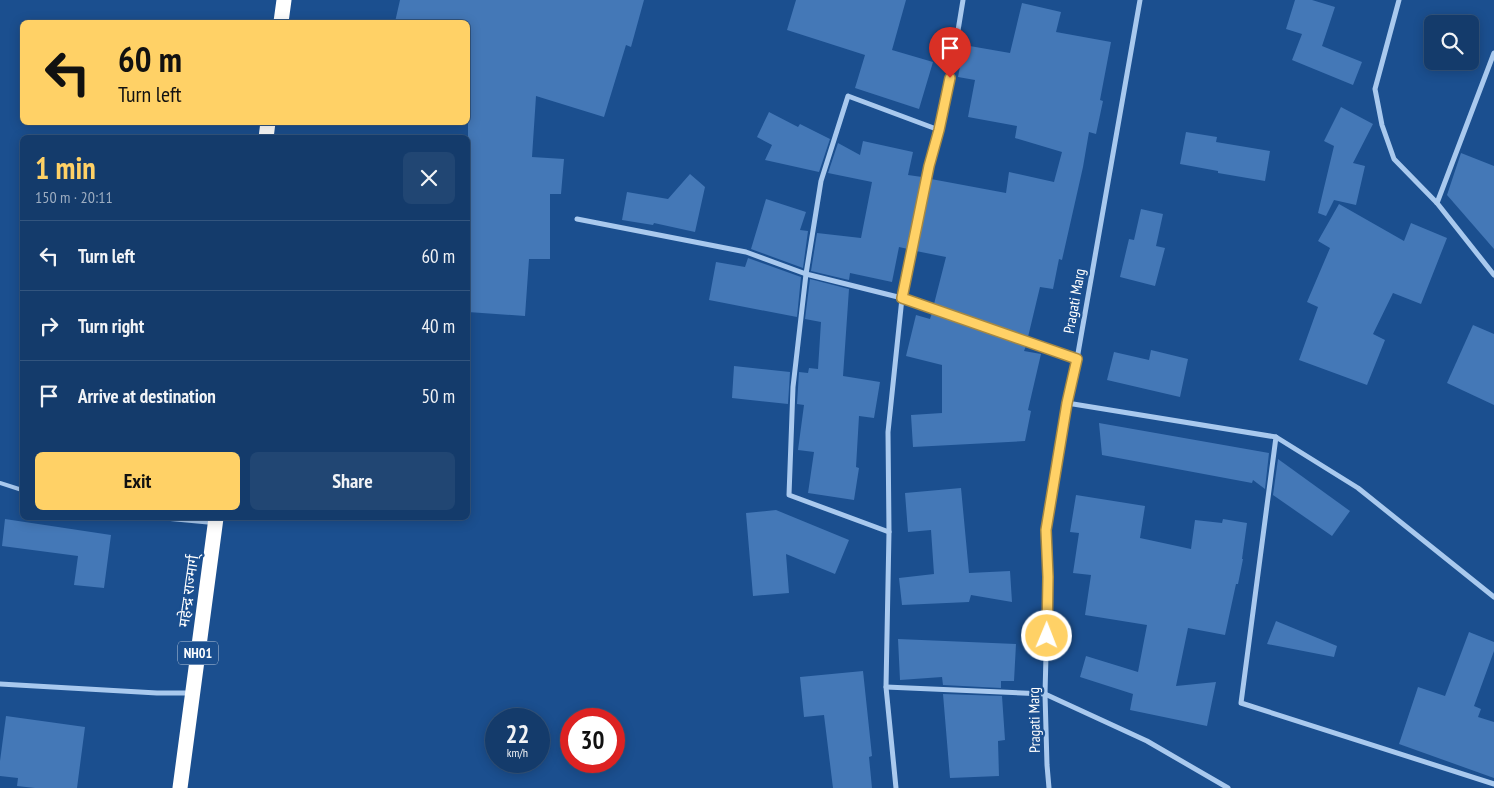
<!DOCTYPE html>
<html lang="en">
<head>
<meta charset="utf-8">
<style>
  body { margin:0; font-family:"PT Sans Narrow","Noto Sans Devanagari",sans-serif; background:#214673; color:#f1f3f6; height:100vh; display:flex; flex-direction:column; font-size:19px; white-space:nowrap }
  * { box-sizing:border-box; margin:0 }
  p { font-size:16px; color:#9dadc1 }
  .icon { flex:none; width:28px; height:28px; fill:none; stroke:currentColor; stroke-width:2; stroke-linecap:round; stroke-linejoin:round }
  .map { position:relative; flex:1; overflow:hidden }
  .panel { position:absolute; left:20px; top:135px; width:450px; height:385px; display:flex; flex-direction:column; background:#143b6b; border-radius:8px; box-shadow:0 2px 12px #0003,0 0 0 1px #33557e }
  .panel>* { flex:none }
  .hud { position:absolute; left:20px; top:20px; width:450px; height:105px; border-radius:8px; box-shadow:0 2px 12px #0003,0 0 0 1px #33557e; background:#ffd166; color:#111; overflow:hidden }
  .controls { position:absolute; left:1424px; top:15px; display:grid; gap:10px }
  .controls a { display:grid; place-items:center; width:55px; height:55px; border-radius:8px; background:#143b6b; box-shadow:0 2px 12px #0003,0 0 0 1px #33557e; font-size:25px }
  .speed { position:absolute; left:485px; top:708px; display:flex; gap:10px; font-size:25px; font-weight:700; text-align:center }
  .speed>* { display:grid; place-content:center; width:65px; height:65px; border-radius:50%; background:#143b6b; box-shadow:0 2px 12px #0003,0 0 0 1px #33557e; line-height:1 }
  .speed small { font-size:12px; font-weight:400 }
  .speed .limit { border:8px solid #d22; background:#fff; color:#111 }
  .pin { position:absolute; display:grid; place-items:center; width:42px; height:42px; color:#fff; margin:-51px -21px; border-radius:50% 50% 50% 0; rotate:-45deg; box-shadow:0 0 5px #0007 }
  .pin .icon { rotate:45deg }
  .me { position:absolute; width:55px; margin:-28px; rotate:1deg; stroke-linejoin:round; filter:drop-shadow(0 0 4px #0008) }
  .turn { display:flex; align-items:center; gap:18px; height:105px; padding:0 15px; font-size:22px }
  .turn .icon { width:65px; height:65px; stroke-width:2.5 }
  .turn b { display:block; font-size:35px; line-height:42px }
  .round { display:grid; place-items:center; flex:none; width:52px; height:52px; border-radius:8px; background:#214673 }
  .headline { display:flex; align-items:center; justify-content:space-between; height:85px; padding:0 15px }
  h1 { font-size:30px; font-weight:700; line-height:38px; color:#ffd166 }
  .primary-button { display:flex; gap:10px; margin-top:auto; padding:10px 15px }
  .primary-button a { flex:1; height:58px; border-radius:8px; background:#ffd166; color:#111; font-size:20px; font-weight:700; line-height:58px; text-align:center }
  .primary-button a+a { background:#214673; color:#f1f3f6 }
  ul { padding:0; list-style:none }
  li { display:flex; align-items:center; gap:15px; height:70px; padding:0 15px; border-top:1px solid #33557e }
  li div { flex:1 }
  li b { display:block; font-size:19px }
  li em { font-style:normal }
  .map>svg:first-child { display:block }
</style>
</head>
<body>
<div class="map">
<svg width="1494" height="788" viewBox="0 0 1494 788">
  <rect width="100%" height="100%" fill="#1b4f8f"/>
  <g fill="#4478b7">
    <polygon points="400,0 644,0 631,47 626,45 604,117 536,96 532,157 564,159 561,194 550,194 550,259 529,259 525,316 468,312 468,22 395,22"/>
    <polygon points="796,0 906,0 892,50 933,62 919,109 855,88 865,55 787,30"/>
    <polygon points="1295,0 1312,0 1335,7 1322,46 1362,62 1353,85 1292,60 1302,34 1286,29"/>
    <polygon points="1022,3 1061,12 1056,32 1111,42 1100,100 1103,101 1096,134 1089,132 1083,167 1062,260 1059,259 1053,289 1040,287 1028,337 934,304 946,257 916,251 931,179 1006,193 1009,172 1054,182 1062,152 1015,138 1017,126 968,117 975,80 958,77 964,45 1010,53"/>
    <polygon points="1341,107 1373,124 1353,163 1365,166 1356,205 1334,200 1326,216 1318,213 1334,146 1324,141"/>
    <polygon points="769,112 798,127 800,124 830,139 819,172 765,160 772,145 757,137"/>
    <polygon points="1186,132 1217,137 1216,142 1270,151 1265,181 1218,173 1218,171 1180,164"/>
    <polygon points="863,141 913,152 908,175 922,177 908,249 899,247 892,282 850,273 849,280 811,271 817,233 861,238 872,182 828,173 838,143 860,155"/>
    <polygon points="1461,153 1494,166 1494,249 1447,195"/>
    <polygon points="690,174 705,187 695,232 654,223 653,225 622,220 627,192 668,199"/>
    <polygon points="766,199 806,212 800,230 808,231 803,268 751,249"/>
    <polygon points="1339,204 1404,241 1411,223 1447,238 1421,304 1393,293 1373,334 1385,340 1367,385 1299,360 1318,307 1307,302 1330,248 1318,241"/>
    <polygon points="1141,209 1163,214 1156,246 1165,248 1155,286 1120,277 1129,239 1134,240"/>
    <polygon points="748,258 801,277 797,317 709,300 716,262 745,267"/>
    <polygon points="810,279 849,289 843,376 880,382 874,418 859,416 856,467 859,468 854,500 808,493 814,452 798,450 804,405 797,404 799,372 808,373 809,368 818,369 821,322 805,319"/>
    <polygon points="932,313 1026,346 1024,351 1041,354 1028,410 1031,411 1025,441 913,447 911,415 942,413 942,365 906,356 916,315 930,319"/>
    <polygon points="1473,325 1494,334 1494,405 1447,383"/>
    <polygon points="1151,350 1188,359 1180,397 1107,380 1114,352 1149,360"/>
    <polygon points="734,366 790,372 788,404 732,398"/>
    <polygon points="1099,423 1269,453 1265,489 1253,480 1252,483 1102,455"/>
    <polygon points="1278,459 1350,511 1332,536 1273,495"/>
    <polygon points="961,488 969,573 1010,571 1012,602 971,595 969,602 902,605 899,578 934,574 931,530 908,532 905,493"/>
    <polygon points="1076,495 1145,506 1140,538 1191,549 1195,520 1222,523 1223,519 1247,523 1242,559 1243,559 1238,584 1236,584 1225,635 1188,628 1176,686 1216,682 1207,726 1130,710 1133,694 1080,677 1086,656 1138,672 1147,625 1085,615 1091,575 1073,573 1079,533 1070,532"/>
    <polygon points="776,510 849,540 835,574 786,554 789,593 753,596 746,513"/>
    <polygon points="5,519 111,535 104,588 74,585 78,556 2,546"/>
    <polygon points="1276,621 1337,646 1334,657 1267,644"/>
    <polygon points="1469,632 1494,642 1494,651 1474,706 1481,709 1478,717 1494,722 1494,778 1399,744 1418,687 1445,696"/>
    <polygon points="898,639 1016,644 1014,681 1001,681 1001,688 943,685 942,677 900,680"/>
    <polygon points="863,671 872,756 869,757 872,788 833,788 824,715 804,717 800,677"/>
    <polygon points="943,694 1002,696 1005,740 998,741 999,776 950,778"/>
    <polygon points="6,716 85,727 77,788 35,788 17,786 18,778 0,776 0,761"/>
  </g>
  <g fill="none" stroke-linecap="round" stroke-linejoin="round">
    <g stroke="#a9c9ee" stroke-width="4">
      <polyline points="0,483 22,490"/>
      <polyline points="160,518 213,523"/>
    </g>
    <g stroke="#a9c9ee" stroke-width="5">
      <polyline points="1399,0 1375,89 1382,125 1394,159 1437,203 1494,275"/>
      <polyline points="1437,203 1494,53"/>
      <polyline points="577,219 746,252 806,274 902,298 1077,359"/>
      <polyline points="1067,403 1276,437 1358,488 1494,597"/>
      <polyline points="1276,437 1241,703 1494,784"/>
      <polyline points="889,532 789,495 793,387 806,274 821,181 848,96 939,130"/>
      <polyline points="0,684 157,693 192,693"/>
      <polyline points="886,687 1045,694 1147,741 1228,788"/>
      <polyline points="896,788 886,687 889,532 888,432 902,298 929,166 939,130 953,61 963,0"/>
      <polyline points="1049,788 1047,765 1045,694 1048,577 1046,530 1067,403 1077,359 1140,0"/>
    </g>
    <g stroke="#fff" stroke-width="15">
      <polyline points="281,22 284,0"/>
      <polyline points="266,138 268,122"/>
      <polyline points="180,788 216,518"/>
    </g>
  </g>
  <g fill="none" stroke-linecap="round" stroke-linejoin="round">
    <defs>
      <polyline id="route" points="950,78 939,130 929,166 902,298 1077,359 1067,403 1046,530 1048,577 1047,636"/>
    </defs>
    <use href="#route" stroke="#a68842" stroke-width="12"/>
    <use href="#route" stroke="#ffd166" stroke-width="9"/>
  </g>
  <g text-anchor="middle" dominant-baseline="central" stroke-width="4.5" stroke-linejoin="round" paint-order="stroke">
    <rect fill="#1b4f8f" stroke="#bbcadd" stroke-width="1" x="178" y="641.5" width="40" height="23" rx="4"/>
    <g font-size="14" font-weight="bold" fill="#fff">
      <text x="198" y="653">NH01</text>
    </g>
    <g font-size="15" fill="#fff" stroke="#1b4f8f">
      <text transform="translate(1074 301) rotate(-80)">Pragati Marg</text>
      <text transform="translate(188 591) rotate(-82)">महेन्द्र राज्मार्ग्</text>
      <text transform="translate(1034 720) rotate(-91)">Pragati Marg</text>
    </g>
  </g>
</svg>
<div class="controls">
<a><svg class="icon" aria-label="search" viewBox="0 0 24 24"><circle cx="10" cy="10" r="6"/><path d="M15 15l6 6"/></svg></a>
</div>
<div class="speed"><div>22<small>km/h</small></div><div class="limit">30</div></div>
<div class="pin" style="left:950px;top:78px;background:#d93025"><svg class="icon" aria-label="arrive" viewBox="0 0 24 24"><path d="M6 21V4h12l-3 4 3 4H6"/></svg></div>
<svg class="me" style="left:1047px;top:636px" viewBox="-20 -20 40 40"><circle r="17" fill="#ffd166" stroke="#fff" stroke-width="3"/><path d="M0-11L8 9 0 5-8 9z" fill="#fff"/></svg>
<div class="hud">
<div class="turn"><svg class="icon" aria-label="left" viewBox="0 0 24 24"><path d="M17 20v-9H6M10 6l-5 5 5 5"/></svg><div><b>60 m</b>Turn left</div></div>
</div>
<section class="panel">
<div class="headline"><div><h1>1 min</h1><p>150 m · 20:11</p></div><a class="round"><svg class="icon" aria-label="close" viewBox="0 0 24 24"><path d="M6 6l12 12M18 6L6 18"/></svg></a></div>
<ul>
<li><svg class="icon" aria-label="left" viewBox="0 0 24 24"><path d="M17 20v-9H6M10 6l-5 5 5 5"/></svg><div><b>Turn left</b></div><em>60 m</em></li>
<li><svg class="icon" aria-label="right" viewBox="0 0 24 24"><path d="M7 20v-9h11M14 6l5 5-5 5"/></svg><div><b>Turn right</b></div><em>40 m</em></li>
<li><svg class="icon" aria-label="arrive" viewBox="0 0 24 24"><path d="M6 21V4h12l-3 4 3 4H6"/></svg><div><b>Arrive at destination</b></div><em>50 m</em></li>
</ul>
<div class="primary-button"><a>Exit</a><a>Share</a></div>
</section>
</div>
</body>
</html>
